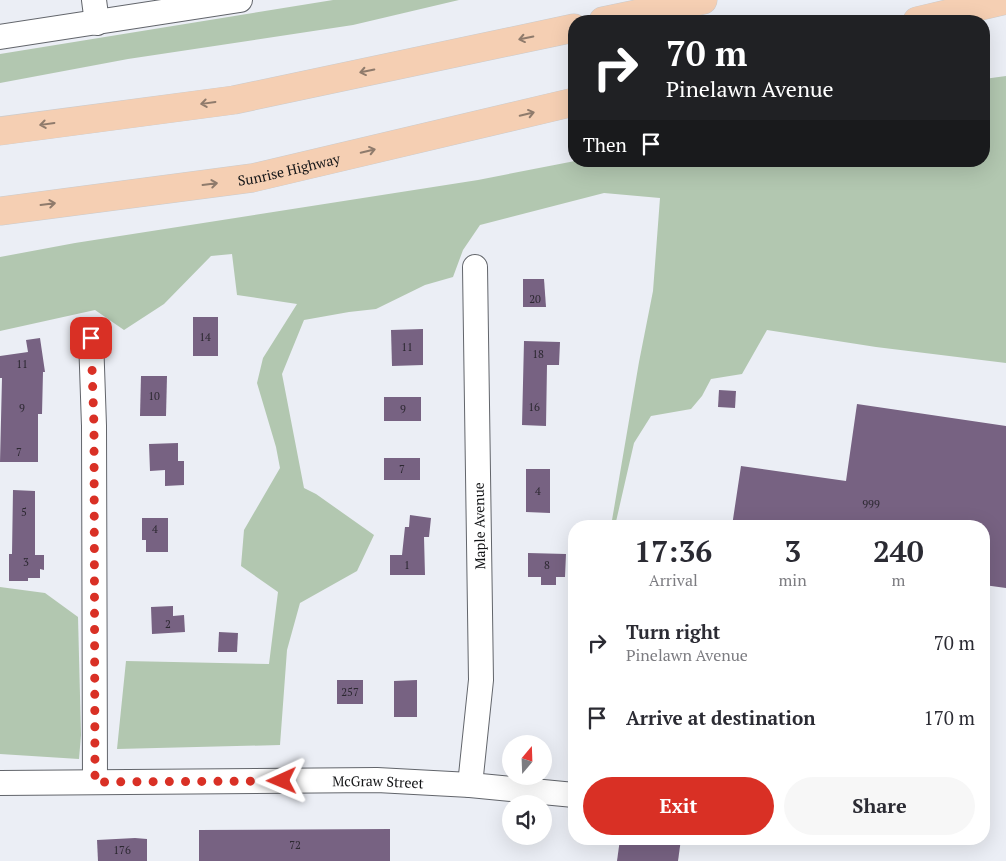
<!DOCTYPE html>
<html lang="en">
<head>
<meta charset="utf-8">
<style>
  body { margin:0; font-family:"PT Serif",serif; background:#f7f7f7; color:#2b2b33; height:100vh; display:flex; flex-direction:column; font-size:19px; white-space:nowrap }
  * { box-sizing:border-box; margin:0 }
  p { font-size:16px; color:#7c7c81 }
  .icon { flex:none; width:28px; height:28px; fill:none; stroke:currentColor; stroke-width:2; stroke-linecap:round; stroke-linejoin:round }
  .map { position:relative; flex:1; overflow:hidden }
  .side { position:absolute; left:568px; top:520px; width:422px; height:325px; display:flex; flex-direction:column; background:#fff; border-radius:20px; box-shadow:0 5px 20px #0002 }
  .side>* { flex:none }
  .hud { position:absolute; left:568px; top:15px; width:422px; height:152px; border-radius:20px; box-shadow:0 5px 20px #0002; background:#202124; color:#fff; overflow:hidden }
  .needle { width:32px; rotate:19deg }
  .fabs { position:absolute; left:502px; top:735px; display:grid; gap:10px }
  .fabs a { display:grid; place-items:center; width:50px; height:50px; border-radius:50%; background:#fff; box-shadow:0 5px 20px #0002; font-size:25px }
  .pin { position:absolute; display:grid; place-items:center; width:42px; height:42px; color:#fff; margin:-21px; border-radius:10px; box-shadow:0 2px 8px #0006 }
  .me { position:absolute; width:55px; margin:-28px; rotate:269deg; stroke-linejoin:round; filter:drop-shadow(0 0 4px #0008) }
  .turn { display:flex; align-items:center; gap:18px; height:105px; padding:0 15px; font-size:22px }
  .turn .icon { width:65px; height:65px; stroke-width:2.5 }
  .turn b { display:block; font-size:35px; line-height:42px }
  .then { display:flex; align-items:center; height:48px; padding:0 15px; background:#0003; gap:10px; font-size:19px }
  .eta { display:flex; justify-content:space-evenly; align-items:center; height:85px; text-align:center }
  .eta b { font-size:30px; font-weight:800; line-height:35px }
  .primary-button { display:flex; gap:10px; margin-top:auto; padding:10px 15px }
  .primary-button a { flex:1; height:58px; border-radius:30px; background:#d93025; color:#fff; font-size:20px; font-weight:800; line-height:58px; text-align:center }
  .primary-button a+a { background:#f7f7f7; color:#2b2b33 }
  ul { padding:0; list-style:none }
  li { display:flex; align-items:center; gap:15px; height:75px; padding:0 15px }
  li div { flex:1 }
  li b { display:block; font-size:19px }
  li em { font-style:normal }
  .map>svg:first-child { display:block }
</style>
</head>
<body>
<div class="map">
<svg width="1006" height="861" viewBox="0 0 1006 861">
  <rect width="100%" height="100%" fill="#ebeef5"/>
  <g fill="#b2c7b0">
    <polygon points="333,0 459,0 353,25 128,59 0,83 0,54"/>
    <polygon points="1006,76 1006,363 876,347 767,330 742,374 711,379 702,396 691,409 651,416 634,443 615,526 611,526 639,362 653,291 660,198 604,193 480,225 463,250 453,277 425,285 376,309 349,312 304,320 282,374 304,488 316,494 374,535 357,571 300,603 287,650 280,745 117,749 126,661 269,664 278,592 241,566 244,530 280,468 276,447 257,383 263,358 297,304 237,295 232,254 211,256 164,304 124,330 95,310 0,331 0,257 75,243 478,180 575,161 984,161 984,79"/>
    <polygon points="0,587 45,593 78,617 81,735 79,759 0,754"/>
  </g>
  <g fill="#776282">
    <polygon points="523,279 544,279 546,307 523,307"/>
    <rect x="193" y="317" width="25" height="39"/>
    <polygon points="423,329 423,365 392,366 391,330"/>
    <polygon points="40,338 45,372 43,372 42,414 38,414 38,462 0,462 2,378 0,378 0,356 28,352 26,340"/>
    <polygon points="524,341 560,342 559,365 547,365 546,426 522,425"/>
    <polygon points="141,376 167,376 166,416 140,416"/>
    <polygon points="719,390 736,391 735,408 718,407"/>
    <rect x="384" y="397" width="37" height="24"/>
    <polygon points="857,404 1006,426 1006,588 984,585 984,526 732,526 741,466 846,481"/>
    <polygon points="178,443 178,461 184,461 184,485 165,486 165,470 150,471 149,444"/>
    <rect x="384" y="458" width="36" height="22"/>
    <polygon points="526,469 550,469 550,513 526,512"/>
    <polygon points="13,490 35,491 35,555 44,555 44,570 40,569 40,578 28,578 28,581 9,581 9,554 12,554"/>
    <polygon points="410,515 431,518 429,537 424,537 425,575 390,575 390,555 402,555 405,527 409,527"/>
    <polygon points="142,518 168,518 168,552 146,552 146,540 142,540"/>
    <polygon points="528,553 566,554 565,577 556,577 556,585 541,585 541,577 528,577"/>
    <polygon points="173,606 173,616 184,615 185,632 152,634 151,607"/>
    <polygon points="219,632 238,633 237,652 218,652"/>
    <rect x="337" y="680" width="26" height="24"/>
    <polygon points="417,680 417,717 394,717 394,681"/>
    <polygon points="390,829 390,861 199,861 199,830"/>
    <polygon points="135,838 147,839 147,861 98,861 97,840"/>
    <polygon points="620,839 681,839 678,861 617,861"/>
  </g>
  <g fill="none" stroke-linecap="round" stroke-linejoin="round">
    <defs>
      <g id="minor">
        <polyline points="94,0 97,23"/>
        <polyline points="0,37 240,0"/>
        <polyline points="91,338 94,426 95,782"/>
        <path id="s1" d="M0 783 377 780 470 785 574 795"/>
        <polyline points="470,785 481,680 475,267"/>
      </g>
      <g id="highway">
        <polyline points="603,21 703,0"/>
        <polyline points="917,21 1006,0"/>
        <polyline points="0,131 234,100 574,28"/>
        <path id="s2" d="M0 211 252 178 574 102"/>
      </g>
    </defs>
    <use href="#minor" stroke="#62656b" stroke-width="26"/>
    <use href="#highway" stroke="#cbcbcc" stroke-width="29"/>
    <use href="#minor" stroke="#fff" stroke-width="24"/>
    <use href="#highway" stroke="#f5cfb3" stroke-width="28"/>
  </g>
  <defs><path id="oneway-shaft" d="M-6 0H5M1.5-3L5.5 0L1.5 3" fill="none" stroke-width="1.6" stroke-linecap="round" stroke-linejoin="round" transform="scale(1.25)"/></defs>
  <g stroke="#8f7b6c">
    <use href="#oneway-shaft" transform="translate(526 38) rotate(168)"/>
    <use href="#oneway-shaft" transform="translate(367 71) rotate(168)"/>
    <use href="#oneway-shaft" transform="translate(208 103) rotate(172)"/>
    <use href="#oneway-shaft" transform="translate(527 114) rotate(-13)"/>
    <use href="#oneway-shaft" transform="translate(47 124) rotate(172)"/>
    <use href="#oneway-shaft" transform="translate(368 151) rotate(-13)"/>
    <use href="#oneway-shaft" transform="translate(210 184) rotate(-7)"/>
    <use href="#oneway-shaft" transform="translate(48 204) rotate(-7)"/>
  </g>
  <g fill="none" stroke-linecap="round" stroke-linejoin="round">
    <polyline stroke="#d93025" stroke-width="9" stroke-dasharray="0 16.2" points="91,338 94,426 95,782 282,781"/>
  </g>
  <g text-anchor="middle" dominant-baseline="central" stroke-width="5" stroke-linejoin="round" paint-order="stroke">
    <g font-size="11" fill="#2c2831">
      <text x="535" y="299">20</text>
      <text x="205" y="337">14</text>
      <text x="407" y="347">11</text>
      <text x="538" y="354">18</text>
      <text x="22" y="364">11</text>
      <text x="154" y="396">10</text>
      <text x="534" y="407">16</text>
      <text x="22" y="408">9</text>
      <text x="403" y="409">9</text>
      <text x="19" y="452">7</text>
      <text x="402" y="469">7</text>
      <text x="538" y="491">4</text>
      <text x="871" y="504">999</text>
      <text x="24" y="512">5</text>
      <text x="155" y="529">4</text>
      <text x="26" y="562">3</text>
      <text x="407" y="565">1</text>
      <text x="547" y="565">8</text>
      <text x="168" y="624">2</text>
      <text x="350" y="692">257</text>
      <text x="295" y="845">72</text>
      <text x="122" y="850">176</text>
    </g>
    <g font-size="14" fill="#131416" stroke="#fff">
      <text stroke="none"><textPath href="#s2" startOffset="292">Sunrise Highway</textPath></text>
      <text transform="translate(479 526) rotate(-91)">Maple Avenue</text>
      <text stroke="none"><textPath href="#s1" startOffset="378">McGraw Street</textPath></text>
    </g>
  </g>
</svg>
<div class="fabs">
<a><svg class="needle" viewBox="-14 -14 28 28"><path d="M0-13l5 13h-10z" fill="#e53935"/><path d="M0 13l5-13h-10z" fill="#7c7c81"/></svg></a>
<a><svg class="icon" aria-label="sound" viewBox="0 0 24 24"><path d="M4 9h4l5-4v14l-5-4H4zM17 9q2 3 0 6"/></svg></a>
</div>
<div class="pin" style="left:91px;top:338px;background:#d93025"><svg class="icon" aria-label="arrive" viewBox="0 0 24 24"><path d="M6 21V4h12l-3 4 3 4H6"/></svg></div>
<svg class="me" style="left:282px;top:781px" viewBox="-20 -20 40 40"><path d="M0-17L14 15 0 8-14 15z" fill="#d93025" stroke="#fff" stroke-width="4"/></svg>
<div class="hud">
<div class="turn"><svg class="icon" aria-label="right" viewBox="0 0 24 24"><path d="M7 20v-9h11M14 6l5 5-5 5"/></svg><div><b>70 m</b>Pinelawn Avenue</div></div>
<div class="then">Then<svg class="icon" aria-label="arrive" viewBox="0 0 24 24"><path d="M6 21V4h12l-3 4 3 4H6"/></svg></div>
</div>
<section class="side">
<div class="eta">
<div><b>17:36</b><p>Arrival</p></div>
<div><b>3</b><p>min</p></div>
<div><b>240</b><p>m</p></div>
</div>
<ul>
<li><svg class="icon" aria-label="right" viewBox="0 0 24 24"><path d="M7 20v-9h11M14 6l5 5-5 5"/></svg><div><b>Turn right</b><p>Pinelawn Avenue</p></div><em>70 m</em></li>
<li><svg class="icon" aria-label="arrive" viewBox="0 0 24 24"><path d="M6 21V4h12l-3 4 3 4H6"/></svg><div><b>Arrive at destination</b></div><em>170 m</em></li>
</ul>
<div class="primary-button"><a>Exit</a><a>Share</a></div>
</section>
</div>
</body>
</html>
